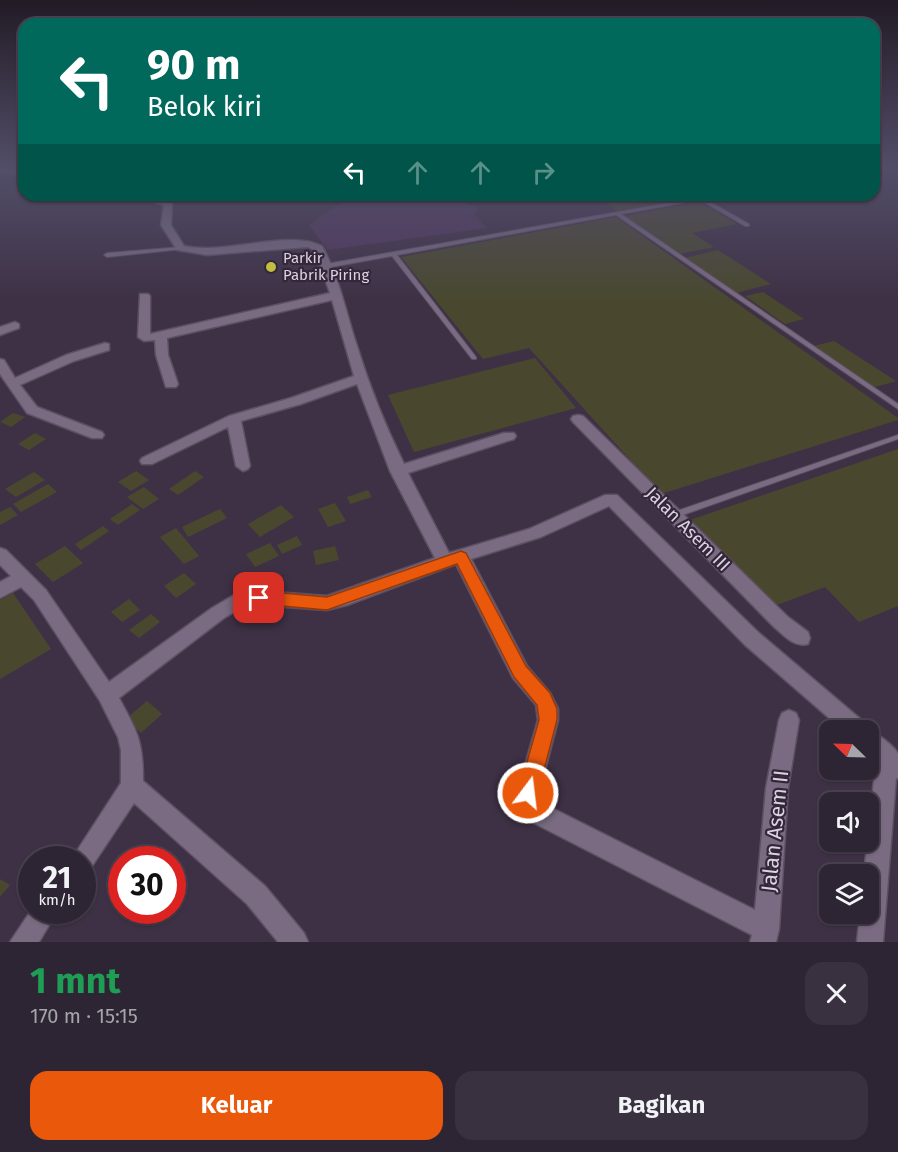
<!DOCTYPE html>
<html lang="id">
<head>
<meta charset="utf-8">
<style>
  body { margin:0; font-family:"Fira Sans",sans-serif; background:#3a3140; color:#f1f3f6; height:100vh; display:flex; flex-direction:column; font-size:22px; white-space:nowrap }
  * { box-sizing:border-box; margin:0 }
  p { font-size:20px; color:#a7a5ac }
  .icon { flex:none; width:33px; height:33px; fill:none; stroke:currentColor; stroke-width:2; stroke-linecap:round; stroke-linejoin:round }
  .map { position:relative; height:942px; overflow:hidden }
  .drawer { display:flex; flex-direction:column; background:#2e2534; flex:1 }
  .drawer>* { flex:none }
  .banner { position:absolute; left:18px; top:18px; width:862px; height:183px; border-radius:18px; box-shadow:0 2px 4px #0004,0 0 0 2px #49424f; background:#00695c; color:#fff; overflow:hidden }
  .needle { width:39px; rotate:293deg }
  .fabs { position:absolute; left:819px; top:720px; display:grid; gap:12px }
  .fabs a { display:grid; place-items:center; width:60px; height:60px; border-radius:12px; background:#2e2534; box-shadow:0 2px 4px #0004,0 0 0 2px #49424f; font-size:30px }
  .speed { position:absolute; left:18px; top:846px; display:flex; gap:12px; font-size:30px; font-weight:700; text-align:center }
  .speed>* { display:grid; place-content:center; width:78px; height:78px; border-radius:50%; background:#2e2534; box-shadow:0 2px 4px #0004,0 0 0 2px #49424f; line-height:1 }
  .speed small { font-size:15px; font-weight:400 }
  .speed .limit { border:9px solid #d22; background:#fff; color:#111 }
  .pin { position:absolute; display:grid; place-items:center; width:51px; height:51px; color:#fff; margin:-26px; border-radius:12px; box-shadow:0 3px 9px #0006 }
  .me { position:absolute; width:66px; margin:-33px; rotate:15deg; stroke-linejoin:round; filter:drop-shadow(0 0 4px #0008) }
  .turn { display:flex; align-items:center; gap:21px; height:126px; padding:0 30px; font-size:27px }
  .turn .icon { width:78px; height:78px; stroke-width:2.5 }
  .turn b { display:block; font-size:42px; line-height:51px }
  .lanes { display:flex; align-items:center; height:57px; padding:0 30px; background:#0003; justify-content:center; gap:30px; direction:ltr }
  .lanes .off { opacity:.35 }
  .round { display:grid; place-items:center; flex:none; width:63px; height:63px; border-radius:18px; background:#3a3140 }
  .headline { display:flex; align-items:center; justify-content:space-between; height:102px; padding:0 30px }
  h1 { font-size:36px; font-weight:700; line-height:45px; color:#1e9e55 }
  .button { display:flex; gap:12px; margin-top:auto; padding:12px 30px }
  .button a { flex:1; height:69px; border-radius:18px; background:#ea580c; color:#fff; font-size:24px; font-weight:700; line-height:69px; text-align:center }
  .button a+a { background:#3a3140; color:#f1f3f6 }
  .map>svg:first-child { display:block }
</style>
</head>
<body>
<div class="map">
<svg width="898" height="942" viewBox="0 0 898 942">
  <rect width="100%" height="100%" fill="#3e3146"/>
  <polygon fill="#50365d" points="362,195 439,195 479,208 474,214 487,228 328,250 309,225 334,207"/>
  <g fill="#49482f">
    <polygon points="610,195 702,195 703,196 619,212 599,197"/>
    <polygon points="699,202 737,224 692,233 714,247 679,254 624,216"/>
    <polygon points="616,217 898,418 898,420 661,494 529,348 483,359 401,257"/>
    <polygon points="718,250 771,284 736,293 684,258"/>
    <polygon points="763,292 804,319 785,324 745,296"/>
    <polygon points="834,341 896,381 872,388 814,346"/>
    <polygon points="535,358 576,408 414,452 388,395"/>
    <polygon points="13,413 25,417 11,427 0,422"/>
    <polygon points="35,433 46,439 29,450 18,444"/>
    <polygon points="898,449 898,606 859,622 825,587 774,606 690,520"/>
    <polygon points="136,471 149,480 131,491 118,482"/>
    <polygon points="195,471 204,477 178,495 169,489"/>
    <polygon points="34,472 45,480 16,497 5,489"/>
    <polygon points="48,484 57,492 21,512 13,504"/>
    <polygon points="144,487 159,499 143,509 127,497"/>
    <polygon points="368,490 372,497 350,504 347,497"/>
    <polygon points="335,503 346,521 328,527 318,509"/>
    <polygon points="132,504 140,510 118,525 110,519"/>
    <polygon points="281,505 294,517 260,537 248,524"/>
    <polygon points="10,507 18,515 0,525 0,512"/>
    <polygon points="220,509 227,518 188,537 182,527"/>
    <polygon points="103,526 109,531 81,550 75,544"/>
    <polygon points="176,528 199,556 184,564 160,537"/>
    <polygon points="297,536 302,545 282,554 277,545"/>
    <polygon points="270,543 279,556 255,567 246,554"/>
    <polygon points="65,546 83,563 53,582 35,564"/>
    <polygon points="335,546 339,560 316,565 313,551"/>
    <polygon points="184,573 196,584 176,598 164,586"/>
    <polygon points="13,593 51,649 0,679 0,600"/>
    <polygon points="129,599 140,610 122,622 111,612"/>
    <polygon points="151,614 160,622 139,638 129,630"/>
    <polygon points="147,701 162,714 141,733 126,719"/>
    <polygon points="0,879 10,885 0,897"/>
  </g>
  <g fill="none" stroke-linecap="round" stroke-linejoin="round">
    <defs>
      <g id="lane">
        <polygon points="713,195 722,195 705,199 749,224 749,226 745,226 700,200 621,214 898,404 898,409 616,215 397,255 476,357 476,359 472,359 392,256 326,268 323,266 326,264"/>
        <polygon points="181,247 183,247 183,249 107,257 104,255 107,253"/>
        <polygon points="898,435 898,439 677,517 671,517 670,515 671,513"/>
      </g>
      <g id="street">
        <polygon points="0,169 24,172 24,176 0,172"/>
        <path d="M132 195H146L172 202 171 225 184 246C227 255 287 229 322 246 340 278 346 314 358 349 370 388 386 427 404 464L504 433H514L516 436 514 439 408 473 449 553 529 529 605 495H617L759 633 865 723 868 729C875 732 896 747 898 754 898 761 898 771 898 779L896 778 883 942H857L860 914H868V874H864L876 761 868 754V730H843L745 645 609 506 541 537 471 559 527 666 550 693 558 709V720L539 793 542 803 755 910 766 788 779 720 782 713 789 710 796 713 799 720 788 788 779 929 776 942H750L752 935 526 819 518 803 517 793 538 720 536 705 513 678 456 564 347 605 327 610 259 605 243 607 224 618 119 698C138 733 143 741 143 781L265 886 304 933 308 942H278L247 904 134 803 90 869 82 873V860H71L121 783V750L118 737 100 701 34 600 21 587 0 598V582L11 576 0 565V548L6 550 46 590 109 682 212 608 234 595 259 591 327 596 435 558 390 471 357 384 301 404 241 421 250 466 248 469 243 471 236 466 228 427 152 464H142L140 461 142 458 229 416 291 398 354 376 332 300 167 338 168 355 178 384 176 387H166L156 355 155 340 144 341 138 337 140 294H148L150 296V334L330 293 314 250 308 247 207 255 177 250 161 225 164 205Z"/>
        <polygon points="15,322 19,324 19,328 0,335 0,327"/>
        <polygon points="105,343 109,344 109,350 74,361 20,385 37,407 102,432 104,435 102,438 92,438 27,413 0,374 0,359 4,360 15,378 66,355"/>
        <path d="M578 415 583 416 788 617 808 632 810 638 808 644C794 648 784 635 774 627L573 422 571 419 573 416Z"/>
        <polygon points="32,909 58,910 39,942 10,942"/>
      </g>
    </defs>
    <use href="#lane" stroke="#5c5062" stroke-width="2"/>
    <use href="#street" stroke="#5c5062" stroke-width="3"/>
    <use href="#lane" fill="#7a6b83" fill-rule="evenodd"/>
    <use href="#street" fill="#7a6b83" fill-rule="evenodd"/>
  </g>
  <linearGradient id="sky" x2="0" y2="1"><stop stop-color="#221b26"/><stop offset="0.56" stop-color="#524e68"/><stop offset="1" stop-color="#524e68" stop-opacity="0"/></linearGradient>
  <rect width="898" height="300" fill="url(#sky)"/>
  <polygon fill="#ea580c" stroke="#983908" stroke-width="1.5" points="461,551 466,553 526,666 550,693 557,709 557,720 538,793 535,800 528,803 521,800 518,793 539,720 537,705 514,677 457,564 327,610 259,604 253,602 250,598 253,593 259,591 327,597"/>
  <circle fill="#c1bd40" stroke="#34273b" stroke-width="2" cx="271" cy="267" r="6"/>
  <g text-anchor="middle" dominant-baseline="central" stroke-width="4.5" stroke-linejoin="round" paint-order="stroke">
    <g font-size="15" fill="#dbd3e0" stroke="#34273b" text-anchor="start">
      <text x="283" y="258">Parkir<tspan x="283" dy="17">Pabrik Piring</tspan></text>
    </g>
    <g font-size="18" fill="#dbd3e0" stroke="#34273b">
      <text transform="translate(688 529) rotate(45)">Jalan Asem III</text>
    </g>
    <g font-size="21" fill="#dbd3e0" stroke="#34273b">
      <text transform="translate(775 831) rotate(-84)">Jalan Asem II</text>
    </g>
  </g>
</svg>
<div class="fabs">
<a><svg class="needle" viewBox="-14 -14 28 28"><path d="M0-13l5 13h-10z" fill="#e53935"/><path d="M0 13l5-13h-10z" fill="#a7a5ac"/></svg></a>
<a><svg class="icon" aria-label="sound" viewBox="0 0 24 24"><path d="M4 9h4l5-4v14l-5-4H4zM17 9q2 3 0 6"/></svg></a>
<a><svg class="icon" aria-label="layers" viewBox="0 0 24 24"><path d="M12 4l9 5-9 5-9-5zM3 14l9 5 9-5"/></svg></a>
</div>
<div class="speed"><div>21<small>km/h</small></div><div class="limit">30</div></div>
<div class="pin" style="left:259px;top:598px;background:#d93025"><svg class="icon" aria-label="arrive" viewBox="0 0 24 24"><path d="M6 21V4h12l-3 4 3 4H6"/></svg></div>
<svg class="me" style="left:528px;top:793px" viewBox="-20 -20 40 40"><circle r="17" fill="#ea580c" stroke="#fff" stroke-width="3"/><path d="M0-11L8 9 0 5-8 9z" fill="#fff"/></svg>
<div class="banner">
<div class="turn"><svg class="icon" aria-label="left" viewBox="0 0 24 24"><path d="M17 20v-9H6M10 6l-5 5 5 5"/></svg><div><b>90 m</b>Belok kiri</div></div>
<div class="lanes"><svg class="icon" aria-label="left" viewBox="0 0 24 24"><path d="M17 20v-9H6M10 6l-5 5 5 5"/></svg><svg class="icon off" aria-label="ahead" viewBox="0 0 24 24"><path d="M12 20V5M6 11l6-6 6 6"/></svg><svg class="icon off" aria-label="ahead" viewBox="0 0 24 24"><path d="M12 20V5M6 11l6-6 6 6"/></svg><svg class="icon off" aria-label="right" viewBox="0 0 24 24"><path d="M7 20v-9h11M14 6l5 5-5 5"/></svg></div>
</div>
</div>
<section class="drawer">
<div class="headline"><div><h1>1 mnt</h1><p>170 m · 15:15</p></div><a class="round"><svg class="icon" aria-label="close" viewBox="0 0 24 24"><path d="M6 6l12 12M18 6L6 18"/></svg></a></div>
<div class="button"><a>Keluar</a><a>Bagikan</a></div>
</section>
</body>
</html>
